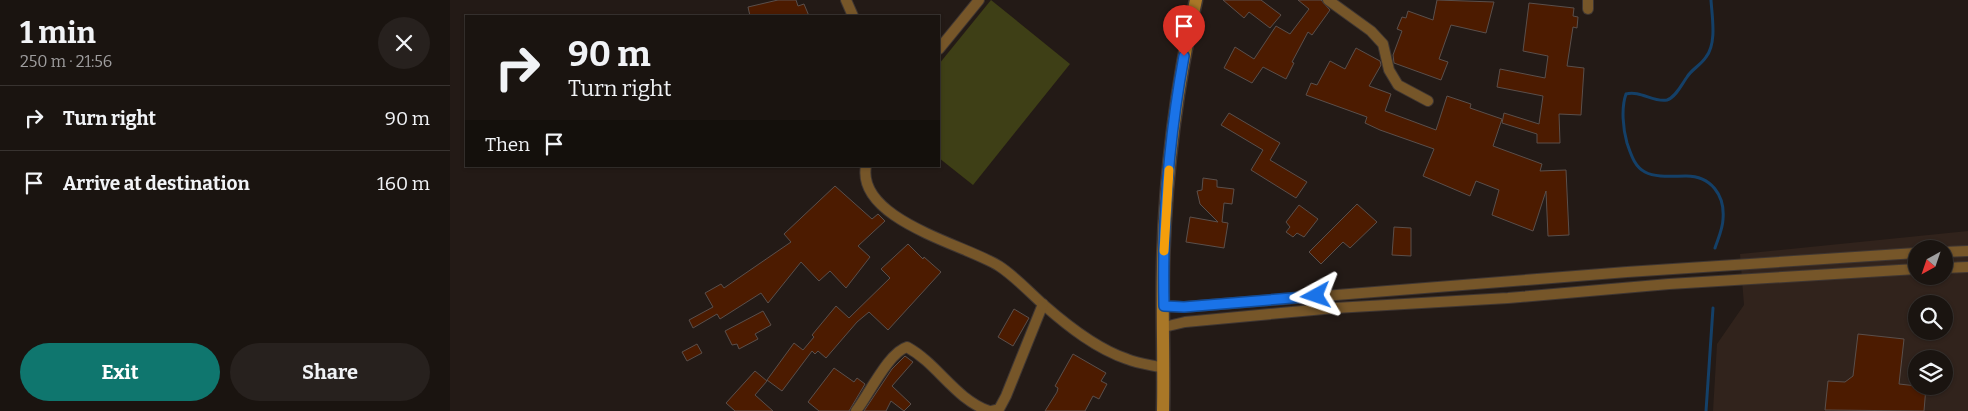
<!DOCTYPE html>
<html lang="en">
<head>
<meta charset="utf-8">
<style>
  body { margin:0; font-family:Bitter,serif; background:#27211e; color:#f1f3f6; height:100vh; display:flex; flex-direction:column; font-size:19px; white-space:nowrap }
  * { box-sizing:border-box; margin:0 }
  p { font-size:16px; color:#9f9e9f }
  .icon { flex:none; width:28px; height:28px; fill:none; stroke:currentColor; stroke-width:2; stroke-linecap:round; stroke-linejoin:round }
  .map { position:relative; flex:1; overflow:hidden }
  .drawer { display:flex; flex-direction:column; background:#1a1410; width:450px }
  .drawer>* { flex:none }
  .guide { position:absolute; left:15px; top:15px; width:475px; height:152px; border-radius:0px; box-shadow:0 1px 4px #0004,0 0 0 1px #383330; background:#1a1410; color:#f1f3f6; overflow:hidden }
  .needle { width:32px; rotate:220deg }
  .buttons { position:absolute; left:1458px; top:240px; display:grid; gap:10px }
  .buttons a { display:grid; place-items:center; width:45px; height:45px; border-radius:50%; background:#1a1410; box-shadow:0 1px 4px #0004,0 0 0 1px #383330; font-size:25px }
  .pin { position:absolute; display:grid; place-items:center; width:42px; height:42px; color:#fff; margin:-51px -21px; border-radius:50% 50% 50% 0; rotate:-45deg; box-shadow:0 0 5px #0007 }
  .pin .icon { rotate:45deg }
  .me { position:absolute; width:55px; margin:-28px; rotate:265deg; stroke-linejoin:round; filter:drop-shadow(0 0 4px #0008) }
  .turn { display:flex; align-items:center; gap:18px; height:105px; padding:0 20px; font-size:22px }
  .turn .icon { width:65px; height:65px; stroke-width:2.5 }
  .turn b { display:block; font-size:35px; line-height:42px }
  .then { display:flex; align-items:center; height:48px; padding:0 20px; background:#0003; gap:10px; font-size:19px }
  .round { display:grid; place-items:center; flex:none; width:52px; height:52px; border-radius:26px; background:#27211e }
  .overview { display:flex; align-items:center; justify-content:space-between; height:85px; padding:0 20px }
  h1 { font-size:30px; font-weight:700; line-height:38px }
  .action { display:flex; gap:10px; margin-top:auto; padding:10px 20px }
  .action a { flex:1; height:58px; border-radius:30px; background:#0f766e; color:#fff; font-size:20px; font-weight:700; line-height:58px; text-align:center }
  .action a+a { background:#27211e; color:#f1f3f6 }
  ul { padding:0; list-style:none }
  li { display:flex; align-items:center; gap:15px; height:65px; padding:0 20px; border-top:1px solid #383330 }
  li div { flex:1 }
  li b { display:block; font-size:19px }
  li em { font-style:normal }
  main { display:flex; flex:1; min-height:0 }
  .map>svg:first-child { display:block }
</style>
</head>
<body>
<main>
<section class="drawer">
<div class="overview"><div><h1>1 min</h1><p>250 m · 21:56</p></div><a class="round"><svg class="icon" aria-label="close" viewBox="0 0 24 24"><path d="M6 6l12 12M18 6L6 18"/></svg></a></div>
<ul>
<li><svg class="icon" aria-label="right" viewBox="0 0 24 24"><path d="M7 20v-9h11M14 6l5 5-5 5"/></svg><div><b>Turn right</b></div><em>90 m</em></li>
<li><svg class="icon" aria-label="arrive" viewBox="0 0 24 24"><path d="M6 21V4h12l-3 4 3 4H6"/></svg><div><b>Arrive at destination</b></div><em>160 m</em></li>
</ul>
<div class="action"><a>Exit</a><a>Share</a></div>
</section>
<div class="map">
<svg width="1518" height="411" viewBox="0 0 1518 411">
  <rect width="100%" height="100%" fill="#231a16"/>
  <path fill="#31231c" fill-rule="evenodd" d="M1518 231V411H1263L1267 344 1294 305 1290 254ZM1466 249H1494V276H1466ZM1466 304H1494V331H1466ZM1466 359H1494V386H1466Z"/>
  <polygon fill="#3e3f16" points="541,0 620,64 523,185 489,158 489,64"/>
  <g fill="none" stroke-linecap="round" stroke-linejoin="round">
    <g stroke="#144068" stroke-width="3">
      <path d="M1261 0C1262 17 1267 43 1256 57 1251 65 1242 69 1237 77 1232 84 1226 97 1217 100 1204 103 1190 90 1176 94 1171 108 1173 129 1177 143 1181 154 1184 166 1195 172 1206 178 1223 176 1236 176 1261 176 1275 195 1273 219 1273 228 1268 239 1265 248"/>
      <polyline points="1256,411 1263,308"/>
    </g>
  </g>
  <g fill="#4c1b00" stroke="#5a4f4b">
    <polygon points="328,0 346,0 348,6 354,4 359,16 300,16 298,7"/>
    <polygon points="773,0 811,0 831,15 820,28 799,12 794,18"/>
    <polygon points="848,0 871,0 880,10 862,35 858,32 842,62 844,63 836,79 813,67 802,83 774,68 785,47 804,59 826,26 840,34 859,9"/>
    <polygon points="987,0 1044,2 1036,33 1001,25 989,59 998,62 991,80 944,63 943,55 952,31 947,29 952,17 956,18 958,11 983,20"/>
    <polygon points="1079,3 1124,8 1123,16 1128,17 1127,28 1123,27 1117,66 1134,68 1131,115 1109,114 1110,143 1087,143 1087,134 1052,123 1054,113 1089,124 1093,96 1047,87 1050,69 1095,78 1098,56 1073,51"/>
    <polygon points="906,48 930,61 931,65 919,86 941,94 935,111 986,130 997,96 1021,104 1020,108 1052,119 1043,146 1092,164 1090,171 1116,170 1119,235 1098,236 1096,191 1083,231 1042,215 1049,190 1026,181 1020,196 973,176 984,149 930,130 915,123 917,117 856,95 861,83 867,85 880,61 895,69"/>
    <polygon points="779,113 830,143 820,160 857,182 846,198 801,170 813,150 771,125"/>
    <polygon points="753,178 767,180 767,187 784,189 782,204 774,203 772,222 778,223 774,248 736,242 740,217 768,222 750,204 747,191 752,190"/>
    <polygon points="385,186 422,219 428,214 435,221 408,246 420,257 396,288 380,271 369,281 351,262 318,303 311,293 270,319 267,314 243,328 239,320 263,307 255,293 271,284 274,288 341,242 334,234"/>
    <polygon points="907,204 927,222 900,248 893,242 871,264 859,252"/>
    <polygon points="849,205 868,219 854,237 847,233 843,237 836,232 840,227 836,222"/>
    <polygon points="944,227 961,228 961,256 942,255"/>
    <polygon points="458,244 473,259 474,257 491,272 438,330 419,312 407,322 376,358 368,351 365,354 362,351 332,391 317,380 344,343 353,350 364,337 362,335 386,306 399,318 440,278 431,269"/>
    <polygon points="564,309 579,318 563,346 548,337"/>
    <polygon points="313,311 321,325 305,334 308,339 289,349 287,344 282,345 275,331"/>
    <polygon points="1408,334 1454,339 1449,384 1476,387 1474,411 1375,410 1378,381 1395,382 1403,376"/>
    <polygon points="247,344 252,353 237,361 232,352"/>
    <polygon points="623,354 656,373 651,381 657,384 649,399 643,396 635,411 595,411 607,392 608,388 605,386"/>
    <polygon points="455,356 463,362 442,386 461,404 454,411 441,401 436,411 414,411 442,369"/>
    <polygon points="384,368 404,382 407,378 415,384 399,411 369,411 358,402"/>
    <polygon points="305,371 317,381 305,395 323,411 285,411 276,403"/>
  </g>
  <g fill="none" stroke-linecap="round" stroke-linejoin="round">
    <defs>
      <g id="minor">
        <polyline points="396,0 403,16"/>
        <polyline points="878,0 921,31 933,44 939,70 948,85 978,101"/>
        <polyline points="1138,0 1138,9"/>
        <polyline points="489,49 529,0"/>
        <path d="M416 166C406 220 516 245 549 266 566 277 580 293 595 306 619 327 647 349 677 359 689 364 702 365 714 368"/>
        <polyline points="1494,252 1518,251"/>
        <polyline points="1494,268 1518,267"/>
        <polyline points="714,306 734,307 1177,272 1466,253"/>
        <polyline points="714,327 735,322 885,308 1058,298 1219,284 1466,269"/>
        <path d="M406 411C419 394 439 352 457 347 488 364 505 399 539 411"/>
        <polyline points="541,411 549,409 556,396 593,304"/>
      </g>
      <path id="secondary" d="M713 411C714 363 712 315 713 267 715 177 726 88 746 0"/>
    </defs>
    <use href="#minor" stroke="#3f3632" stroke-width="12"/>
    <use href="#secondary" stroke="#3f3632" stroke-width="15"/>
    <use href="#minor" stroke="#765629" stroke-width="10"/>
    <use href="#secondary" stroke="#a97727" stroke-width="12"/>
  </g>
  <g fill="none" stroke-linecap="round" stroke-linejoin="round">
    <defs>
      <path id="route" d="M734 56C719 138 712 223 714 306L734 307 866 296"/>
    </defs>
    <use href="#route" stroke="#114b97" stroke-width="12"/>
    <use href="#route" stroke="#1a73e8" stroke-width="9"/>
    <polyline stroke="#f59e0b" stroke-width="9" points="714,251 719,170"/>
  </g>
</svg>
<div class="buttons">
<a><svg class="needle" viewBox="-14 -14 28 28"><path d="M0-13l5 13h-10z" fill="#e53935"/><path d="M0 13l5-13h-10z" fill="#9f9e9f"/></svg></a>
<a><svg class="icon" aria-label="search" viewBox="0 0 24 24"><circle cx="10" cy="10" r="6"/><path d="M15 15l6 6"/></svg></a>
<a><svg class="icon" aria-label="layers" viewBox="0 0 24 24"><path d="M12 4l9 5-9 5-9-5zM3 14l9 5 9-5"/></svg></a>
</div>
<div class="pin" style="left:734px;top:56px;background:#d93025"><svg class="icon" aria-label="arrive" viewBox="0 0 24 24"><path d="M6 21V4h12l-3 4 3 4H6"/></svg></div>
<svg class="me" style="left:866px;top:296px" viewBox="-20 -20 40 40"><path d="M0-17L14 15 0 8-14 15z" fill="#1a73e8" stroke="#fff" stroke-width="4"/></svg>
<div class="guide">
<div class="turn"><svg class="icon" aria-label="right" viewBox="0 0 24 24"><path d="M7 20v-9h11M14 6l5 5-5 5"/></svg><div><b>90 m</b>Turn right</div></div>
<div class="then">Then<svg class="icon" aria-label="arrive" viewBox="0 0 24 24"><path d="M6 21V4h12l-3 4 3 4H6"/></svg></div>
</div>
</div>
</main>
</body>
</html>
